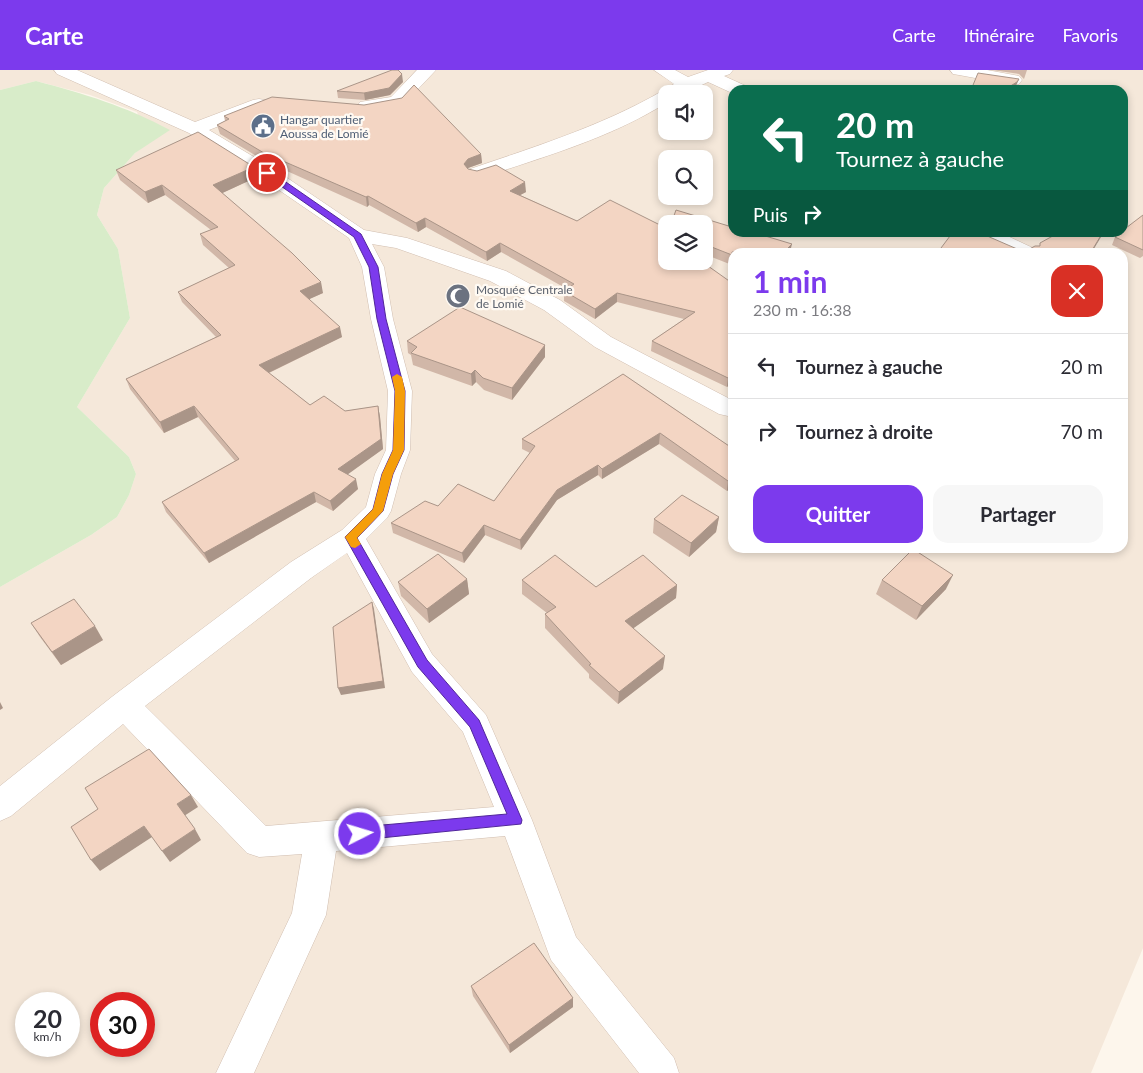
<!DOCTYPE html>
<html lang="fr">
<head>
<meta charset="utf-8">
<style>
  body { margin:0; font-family:Lato,sans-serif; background:#f7f7f7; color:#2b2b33; height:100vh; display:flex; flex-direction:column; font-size:19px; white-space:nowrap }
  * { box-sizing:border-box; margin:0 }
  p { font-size:16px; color:#7c7c81 }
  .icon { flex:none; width:28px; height:28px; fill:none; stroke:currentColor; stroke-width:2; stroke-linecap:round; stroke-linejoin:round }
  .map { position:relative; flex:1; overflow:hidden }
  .panel { position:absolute; left:728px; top:178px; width:400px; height:305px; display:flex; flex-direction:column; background:#fff; border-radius:15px; box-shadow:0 2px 8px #0003 }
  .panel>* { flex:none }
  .top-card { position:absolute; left:728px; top:15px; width:400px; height:152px; border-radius:15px; box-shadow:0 2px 8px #0003; background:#0b6e4f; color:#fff; overflow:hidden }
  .controls { position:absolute; left:658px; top:15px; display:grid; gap:10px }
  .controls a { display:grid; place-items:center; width:55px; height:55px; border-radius:10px; background:#fff; box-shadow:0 2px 8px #0003; font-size:25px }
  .speed { position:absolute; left:15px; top:922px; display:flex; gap:10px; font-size:25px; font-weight:700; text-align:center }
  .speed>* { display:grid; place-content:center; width:65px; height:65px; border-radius:50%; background:#fff; box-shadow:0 2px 8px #0003; line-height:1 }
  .speed small { font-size:12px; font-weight:400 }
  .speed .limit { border:8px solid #d22; background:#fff; color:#111 }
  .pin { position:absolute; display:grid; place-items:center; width:42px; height:42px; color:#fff; margin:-21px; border:2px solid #fff; border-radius:50%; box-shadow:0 1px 5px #0007 }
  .me { position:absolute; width:55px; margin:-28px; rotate:85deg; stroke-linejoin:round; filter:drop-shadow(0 0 4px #0008) }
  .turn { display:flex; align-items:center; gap:18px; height:105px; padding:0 25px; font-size:22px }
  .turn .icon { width:65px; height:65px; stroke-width:2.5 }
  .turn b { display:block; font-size:35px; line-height:42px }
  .then { display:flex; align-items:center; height:48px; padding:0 25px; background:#0003; gap:10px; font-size:19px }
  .round { display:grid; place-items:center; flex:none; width:52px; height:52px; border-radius:15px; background:#f7f7f7 }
  .headline { display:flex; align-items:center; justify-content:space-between; height:85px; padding:0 25px }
  h1 { font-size:30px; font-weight:700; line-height:38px; color:#7c3aed }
  .cta { display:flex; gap:10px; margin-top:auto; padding:10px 25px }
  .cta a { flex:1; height:58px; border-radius:15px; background:#7c3aed; color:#fff; font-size:20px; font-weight:700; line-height:58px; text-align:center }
  .cta a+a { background:#f7f7f7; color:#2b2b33 }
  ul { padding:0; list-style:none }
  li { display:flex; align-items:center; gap:15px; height:65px; padding:0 25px; border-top:1px solid #e1e1e2 }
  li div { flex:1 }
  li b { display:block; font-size:19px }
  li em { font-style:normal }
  header { display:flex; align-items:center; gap:30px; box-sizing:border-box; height:70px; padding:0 25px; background:#7c3aed; color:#fff }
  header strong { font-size:24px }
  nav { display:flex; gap:28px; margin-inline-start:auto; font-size:18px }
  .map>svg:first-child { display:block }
</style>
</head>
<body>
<header>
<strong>Carte</strong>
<nav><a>Carte</a><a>Itinéraire</a><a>Favoris</a></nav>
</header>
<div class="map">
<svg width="1143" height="1003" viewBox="0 0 1143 1003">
  <rect width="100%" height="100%" fill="#fdf6ec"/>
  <path fill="#f5e8da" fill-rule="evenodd" d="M0 0H1143V878L1091 1003H0V517L91 465 117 447 129 425 136 404 129 387 77 337 130 248 118 179 97 145 104 118 135 83 148 73 137 42 90 25 36 11 0 20ZM732 20H1122V162H732ZM666 24H704V61H666ZM666 89H704V126H666ZM666 154H704V191H666ZM732 182H1122V478H732ZM26 934H69V976H26ZM101 934H144V976H101Z"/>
  <path fill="#d8ecc9" d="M36 11C85 24 125 36 170 60L135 83 104 118 97 145 118 179 130 248 77 337 129 387 136 404 129 425 117 447 91 465 0 517V20Z"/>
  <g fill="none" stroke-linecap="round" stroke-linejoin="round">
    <defs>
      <g id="street">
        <path d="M54 0H77L195 52 253 30 259 29 265 30 268 34 265 38 209 60 274 99 364 160 407 168 506 201 560 230 611 267 728 328 732 327V345L728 346 719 344 595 277 544 240 490 211 396 178 372 174 384 197 393 249 412 321 410 380 401 404 391 441 387 448 366 469 432 584 486 645 532 750 576 867 674 988 679 1003H639L551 890 505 766 336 781 326 845 254 1003H216L292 843 302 784 259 787 247 783 123 654 11 746 0 751V716L113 626 291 492 342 460 366 437 375 404 386 380 388 321 371 249 362 197 349 168 260 107 189 63 57 4ZM347 483 412 602 463 662 494 737 266 756 145 636 311 508Z"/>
        <polygon points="417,0 436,0 403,35 366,41 360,40 357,36 360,32 391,27"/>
        <path d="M654 0H675L688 7 708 0H733L730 4 724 6 746 16 749 20H732V23L708 12 683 24H666V33C610 68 546 86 484 107L477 109 470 107 467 103 470 99C540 75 611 53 674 14Z"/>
        <polygon points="950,0 987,0 1019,6 1022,10 1019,14 1013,15 959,5 953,4"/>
        <polygon points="971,162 999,162 1033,178 1036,182 1010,182 974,166"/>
      </g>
    </defs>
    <use href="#street" stroke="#d1beb0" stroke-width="1"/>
    <use href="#street" fill="#fff" fill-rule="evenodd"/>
  </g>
  <g fill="#d1b7a8">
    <polygon points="992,0 1027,0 1024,9 1019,4"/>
    <polygon points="403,12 390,25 365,30 338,28 337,21"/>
    <polygon points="224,46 481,84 482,93 468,98 468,99 526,122 520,125 577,151 666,158 732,312 727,317 651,281 652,271 684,249 617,232 595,249 564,231 564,221 567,219 501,182 487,191 426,157 418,162 369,135 367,137 278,97 276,98 220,64 217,55 225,51"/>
    <polygon points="254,97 257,107 222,123 323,223 309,229 342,267 269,303 310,335 345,341 378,336 380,347 383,379 347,404 358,419 333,441 316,432 209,493 166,442 162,432 235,391 198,347 164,363 130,319 126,309 216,267 182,232 178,222 229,198 203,175 200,164 211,160 165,125 148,133 120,110 116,100"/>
    <polygon points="1143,145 1143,186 1140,188 1112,175 1115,167"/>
    <polygon points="704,154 732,182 732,195 704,184"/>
    <polygon points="407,271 545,275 545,287 512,330 484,320 476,312 472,316 413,295 411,285 408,283"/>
    <polygon points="623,304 732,378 732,417 727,421 659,374 602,409 598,405 557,430 521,480 485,465 464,493 393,463 391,453 438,436 494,431 530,383 522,379 522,369"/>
    <polygon points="719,447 716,462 689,487 653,463 654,449"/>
    <polygon points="467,509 469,524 429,553 401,526 398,512"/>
    <polygon points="522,510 596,517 677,515 676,528 633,558 663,599 618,634 589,608 589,604 545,558 545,544 547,543 522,524"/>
    <polygon points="882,510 946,519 916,550 876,524"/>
    <polygon points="31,553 103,570 61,595 40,567"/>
    <polygon points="471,916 573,928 573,937 510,983 473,926"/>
  </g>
  <g fill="#aa9588">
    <polygon points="402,4 403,12 390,25 365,30 364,23"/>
    <polygon points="1019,9 1016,16 1014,19 1004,20"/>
    <polygon points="481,84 482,93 468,98 465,103 464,94 468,89"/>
    <polygon points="276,88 278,97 276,98 274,89"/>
    <polygon points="254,97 257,107 216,126 213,115"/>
    <polygon points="525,112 526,122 511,130 510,121"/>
    <polygon points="162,115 165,125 148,133 145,122"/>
    <polygon points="368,126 369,135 367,137 366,127"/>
    <polygon points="425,148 426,157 418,162 416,153"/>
    <polygon points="1103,162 1104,162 1092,182 1091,182"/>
    <polygon points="500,173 501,182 487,191 486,182"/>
    <polygon points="792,174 790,182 784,182"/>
    <polygon points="321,212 323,223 303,232 300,221"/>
    <polygon points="617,223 617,232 595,249 595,239"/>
    <polygon points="340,257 342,267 262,306 259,295"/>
    <polygon points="545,275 545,287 512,330 512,318"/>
    <polygon points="475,300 476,312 472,316 471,304"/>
    <polygon points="732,303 732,312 727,317 728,308"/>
    <polygon points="194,336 198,347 164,363 160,352"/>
    <polygon points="378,336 380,347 383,379 340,410 338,399"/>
    <polygon points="660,363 659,374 602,409 602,399"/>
    <polygon points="598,395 598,405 557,430 521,480 520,470 557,420"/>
    <polygon points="732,408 732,417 727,421 728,411"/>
    <polygon points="356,409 358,419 333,441 330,431"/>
    <polygon points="314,422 316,432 209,493 204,483"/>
    <polygon points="719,447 716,462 689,487 691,473"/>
    <polygon points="484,455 485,465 464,493 462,483"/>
    <polygon points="953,505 946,519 916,550 922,536"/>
    <polygon points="467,509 469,524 429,553 427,539"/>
    <polygon points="677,515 676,528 624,565 625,551"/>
    <polygon points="372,532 374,539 385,618 341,625 338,618"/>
    <polygon points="95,556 103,570 61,595 52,582"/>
    <polygon points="665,586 663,599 618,634 619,622"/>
    <polygon points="0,632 3,638 0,640"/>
    <polygon points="191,725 198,737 184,746 177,734"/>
    <polygon points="144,756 152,767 100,801 91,790"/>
    <polygon points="195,759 201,770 170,792 162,781"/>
    <polygon points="573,928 573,937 510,983 509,975"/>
  </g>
  <g fill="#f3d5c3" stroke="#aa9588">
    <polygon points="392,0 398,0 402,4 389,18 364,23 337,21"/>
    <polygon points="978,3 1019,9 1017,12 1004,20 971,20"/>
    <polygon points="414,15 481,84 468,89 464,94 468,99 477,101 496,95 525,112 510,121 577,151 610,130 666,158 666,191 701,191 732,213 732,303 728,308 652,271 695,242 617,223 595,239 564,221 574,214 500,173 486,182 425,148 416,153 368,126 366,127 276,88 274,89 217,55 229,49 224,46 272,27 364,35 402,28"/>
    <polygon points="198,62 254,97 213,115 292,183 321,212 300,221 340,257 259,295 310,335 324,326 345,341 378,336 381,369 338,399 356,409 330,431 314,422 204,483 162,432 239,389 194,336 160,352 126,309 221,265 178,222 235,195 200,164 218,157 162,115 145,122 116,100"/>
    <polygon points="676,140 732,157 732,162 752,162 792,174 784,182 732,182 732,185 704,174 704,154 671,154"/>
    <polygon points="1143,145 1143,180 1115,167 1121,162 1122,162 1122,161"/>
    <polygon points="953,162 978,162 1024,182 939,182 941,178"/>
    <polygon points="1060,162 1103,162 1091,182 1024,182 1035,176 1040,176 1040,173"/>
    <polygon points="460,237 545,275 512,318 483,308 475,300 471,304 411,283 417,277 407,271"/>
    <polygon points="623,304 732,378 732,408 728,411 660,363 602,399 598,395 557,420 520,470 484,455 462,483 391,453 425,431 438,436 458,414 494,431 535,376 522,369"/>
    <polygon points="682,425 719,447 691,473 654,449"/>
    <polygon points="913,479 953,505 922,536 882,510"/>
    <polygon points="438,484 467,509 427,539 398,512"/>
    <polygon points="555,485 596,517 643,485 677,515 625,551 665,586 619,622 589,595 591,594 545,544 556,537 522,510"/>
    <polygon points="74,529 95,556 52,582 31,553"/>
    <polygon points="372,532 383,611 338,618 333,557"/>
    <polygon points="149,679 191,725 177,734 195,759 162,781 144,756 91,790 71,757 98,739 85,718"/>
    <polygon points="534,873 573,928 509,975 471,916"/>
  </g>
  <polygon fill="#7c3aed" stroke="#51269a" points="265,101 270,101 361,164 378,197 386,249 405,321 404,380 393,404 383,441 357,468 427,590 479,650 522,750 521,754 360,770 355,768 353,764 355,759 360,757 507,744 470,657 418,597 345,467 373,439 382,404 393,380 395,321 377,249 369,197 354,167 265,105"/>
  <polygon fill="#f59e0b" points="397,304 402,307 405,321 404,380 393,404 383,441 357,468 361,474 355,478 351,477 345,467 373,439 382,404 393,380 395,321 392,307"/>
  <defs>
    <symbol id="civic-disc" viewBox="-11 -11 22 22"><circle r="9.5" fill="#5c6f8a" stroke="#fffaf3"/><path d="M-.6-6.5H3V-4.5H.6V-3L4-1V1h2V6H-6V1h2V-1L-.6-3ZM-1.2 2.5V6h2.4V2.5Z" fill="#fff"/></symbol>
    <symbol id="mosque-disc" viewBox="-11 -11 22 22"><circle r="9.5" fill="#6b7280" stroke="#fffaf3"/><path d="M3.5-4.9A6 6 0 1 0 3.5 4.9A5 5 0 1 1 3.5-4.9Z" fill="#fff"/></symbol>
  </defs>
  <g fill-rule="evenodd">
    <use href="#civic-disc" x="249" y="42" width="28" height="28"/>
    <use href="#mosque-disc" x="444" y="212" width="28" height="28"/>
  </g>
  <g text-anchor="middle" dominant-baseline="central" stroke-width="4.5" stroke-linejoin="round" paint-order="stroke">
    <g font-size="12" fill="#4e5e75" stroke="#fffaf3" text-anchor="start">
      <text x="280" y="49">Hangar quartier<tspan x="280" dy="14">Aoussa de Lomié</tspan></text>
    </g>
    <g font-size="12" fill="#5b616d" stroke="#fffaf3" text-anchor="start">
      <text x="476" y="219">Mosquée Centrale<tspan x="476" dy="14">de Lomié</tspan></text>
    </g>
  </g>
</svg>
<div class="controls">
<a><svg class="icon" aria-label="sound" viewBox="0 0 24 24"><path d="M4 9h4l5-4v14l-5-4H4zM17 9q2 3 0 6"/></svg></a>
<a><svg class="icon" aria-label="search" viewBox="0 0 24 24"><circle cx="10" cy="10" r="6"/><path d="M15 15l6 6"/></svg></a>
<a><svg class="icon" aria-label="layers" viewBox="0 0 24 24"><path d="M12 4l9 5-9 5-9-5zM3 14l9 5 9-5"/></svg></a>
</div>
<div class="speed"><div>20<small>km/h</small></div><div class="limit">30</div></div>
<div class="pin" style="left:267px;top:103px;background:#d93025"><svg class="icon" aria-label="arrive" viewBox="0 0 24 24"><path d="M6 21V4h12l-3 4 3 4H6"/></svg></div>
<svg class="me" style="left:360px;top:764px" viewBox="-20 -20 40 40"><circle r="17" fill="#7c3aed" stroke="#fff" stroke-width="3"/><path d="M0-11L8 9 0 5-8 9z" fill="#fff"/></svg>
<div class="top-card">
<div class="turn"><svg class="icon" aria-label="left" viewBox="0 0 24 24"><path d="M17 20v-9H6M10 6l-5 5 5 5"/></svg><div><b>20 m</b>Tournez à gauche</div></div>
<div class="then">Puis<svg class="icon" aria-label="right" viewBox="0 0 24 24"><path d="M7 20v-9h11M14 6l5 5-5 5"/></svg></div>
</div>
<section class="panel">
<div class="headline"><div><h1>1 min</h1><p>230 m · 16:38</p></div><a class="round" style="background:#d93025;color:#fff"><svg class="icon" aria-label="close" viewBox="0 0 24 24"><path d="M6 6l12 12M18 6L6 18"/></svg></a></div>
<ul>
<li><svg class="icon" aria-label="left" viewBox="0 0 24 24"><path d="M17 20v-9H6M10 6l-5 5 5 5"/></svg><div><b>Tournez à gauche</b></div><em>20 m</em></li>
<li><svg class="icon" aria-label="right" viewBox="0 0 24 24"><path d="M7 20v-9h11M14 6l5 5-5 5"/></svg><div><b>Tournez à droite</b></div><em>70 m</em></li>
</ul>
<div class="cta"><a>Quitter</a><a>Partager</a></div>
</section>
</div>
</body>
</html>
